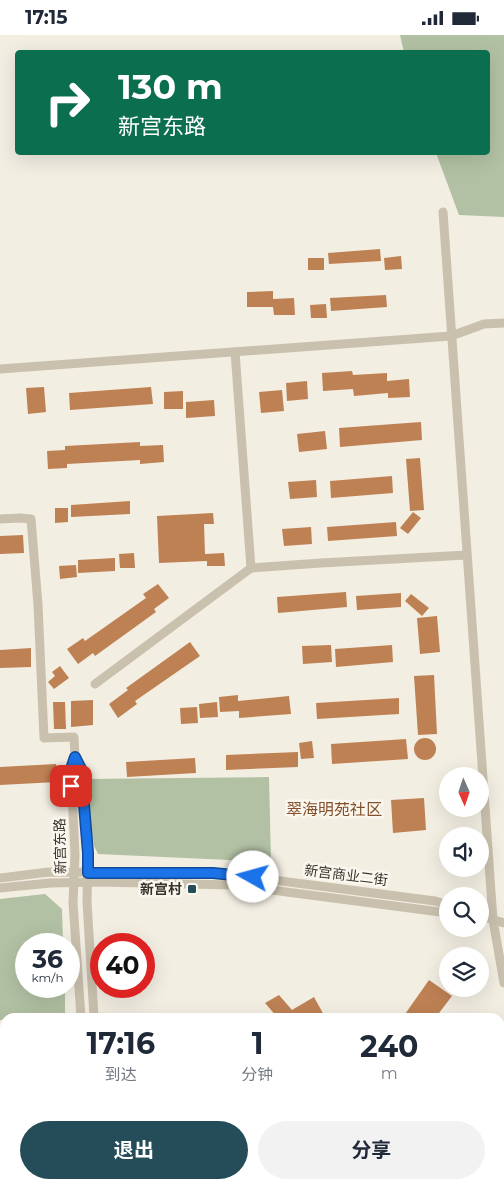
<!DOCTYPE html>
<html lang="zh">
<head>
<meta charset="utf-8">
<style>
  body { margin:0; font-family:Montserrat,"Noto Sans SC",sans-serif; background:#f2f2f3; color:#1f2937; height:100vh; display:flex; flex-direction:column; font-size:19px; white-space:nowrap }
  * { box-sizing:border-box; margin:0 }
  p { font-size:16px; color:#747a83 }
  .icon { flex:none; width:28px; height:28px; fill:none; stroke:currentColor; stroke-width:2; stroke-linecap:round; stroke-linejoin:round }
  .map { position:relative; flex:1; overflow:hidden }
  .side { position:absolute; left:0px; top:978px; width:505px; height:176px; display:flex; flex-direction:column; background:#fff; border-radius:15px 15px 0 0; box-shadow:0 5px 20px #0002 }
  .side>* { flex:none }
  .banner { position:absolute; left:15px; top:15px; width:475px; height:105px; border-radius:5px; box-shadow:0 5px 20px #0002; background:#0b6e4f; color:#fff; overflow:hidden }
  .needle { width:32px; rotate:177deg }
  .tools { position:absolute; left:439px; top:732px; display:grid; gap:10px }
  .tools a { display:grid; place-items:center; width:50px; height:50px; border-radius:50%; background:#fff; box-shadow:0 5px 20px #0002; font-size:25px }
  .speed { position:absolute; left:15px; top:898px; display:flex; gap:10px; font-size:25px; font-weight:700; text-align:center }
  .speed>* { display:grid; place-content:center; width:65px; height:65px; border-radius:50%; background:#fff; box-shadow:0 5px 20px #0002; line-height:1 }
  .speed small { font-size:12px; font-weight:400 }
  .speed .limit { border:8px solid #d22; background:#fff; color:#111 }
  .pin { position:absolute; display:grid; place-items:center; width:42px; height:42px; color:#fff; margin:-21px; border-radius:10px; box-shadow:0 2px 8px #0006 }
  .me { position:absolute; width:55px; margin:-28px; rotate:277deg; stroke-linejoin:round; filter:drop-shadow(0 0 4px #0008) }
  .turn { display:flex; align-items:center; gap:18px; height:105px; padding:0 20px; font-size:22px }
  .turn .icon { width:65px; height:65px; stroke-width:2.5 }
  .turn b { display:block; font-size:35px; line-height:42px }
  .eta { display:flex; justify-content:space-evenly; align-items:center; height:85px; text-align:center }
  .eta b { font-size:30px; font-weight:700; line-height:35px }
  .primary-button { display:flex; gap:10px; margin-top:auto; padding:10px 20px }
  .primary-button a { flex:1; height:58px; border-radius:30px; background:#244c59; color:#fff; font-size:20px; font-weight:700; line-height:58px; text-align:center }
  .primary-button a+a { background:#f2f2f3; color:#1f2937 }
  .status { display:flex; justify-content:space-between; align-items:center; height:35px; padding:0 25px; background:#fff; direction:ltr }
  .status svg { height:14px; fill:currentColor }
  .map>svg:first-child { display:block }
</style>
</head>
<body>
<div class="status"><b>17:15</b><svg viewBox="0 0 49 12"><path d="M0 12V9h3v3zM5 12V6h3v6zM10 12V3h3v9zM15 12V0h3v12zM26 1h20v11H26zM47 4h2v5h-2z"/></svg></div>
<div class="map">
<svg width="504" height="1153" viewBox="0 0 504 1153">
  <rect width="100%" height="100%" fill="#f3eee2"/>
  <g fill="#b2c1a3">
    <polygon points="400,0 504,0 504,182 459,180 436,118 488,118 488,18 404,17"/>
    <polygon points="269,742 271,827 98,819 94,811 84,744"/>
    <polygon points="45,859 62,874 63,909 26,909 26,951 65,951 65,982 5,982 5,985 0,985 0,864"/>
  </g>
  <g fill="#be8154">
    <polygon points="380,214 381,226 329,229 328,218"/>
    <polygon points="401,221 402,234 385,235 384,223"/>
    <rect x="308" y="223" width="16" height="12"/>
    <polygon points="273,256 273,264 294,263 295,280 274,280 273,272 247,272 247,257"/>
    <polygon points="386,260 387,272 331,276 330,263"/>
    <polygon points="326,269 327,283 311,283 310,270"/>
    <polygon points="352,336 353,340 387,338 387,346 409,344 410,362 388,363 388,358 354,361 353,354 323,356 322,338"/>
    <polygon points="307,346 308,364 287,366 286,348"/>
    <polygon points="44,352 46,377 28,379 26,353"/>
    <polygon points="151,352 153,369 70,375 69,358"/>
    <polygon points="282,355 284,376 261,378 259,357"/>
    <polygon points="183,356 183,374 164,374 164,357"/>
    <polygon points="214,365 215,381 186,383 186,367"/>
    <polygon points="421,387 422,405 340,412 339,393"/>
    <polygon points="325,396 327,414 299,417 297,399"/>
    <polygon points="140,407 140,411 163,410 164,427 140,429 140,425 67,429 67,433 48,434 47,416 65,415 65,411"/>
    <polygon points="420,423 424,475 410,476 406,424"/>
    <polygon points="392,441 393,458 331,463 330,446"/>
    <polygon points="316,445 317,462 290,464 288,447"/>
    <polygon points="130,466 130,479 71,482 71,470"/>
    <polygon points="55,473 68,473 68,487 55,488"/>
    <polygon points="413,477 421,483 408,499 400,493"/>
    <polygon points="213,478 214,489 204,489 205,519 224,518 225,531 207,531 207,526 159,528 157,481"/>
    <polygon points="396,487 397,501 328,506 327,492"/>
    <polygon points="311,492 312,509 284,511 282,494"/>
    <polygon points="23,500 24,518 0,519 0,501"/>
    <polygon points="134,518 135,533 120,533 119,519"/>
    <polygon points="115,523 115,536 78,538 78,525"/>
    <polygon points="76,530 77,542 60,544 59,531"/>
    <polygon points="158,549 169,563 154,574 156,577 95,621 93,618 78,629 67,614 83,603 85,606 146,563 143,559"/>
    <polygon points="346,557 347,572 278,578 277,562"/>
    <polygon points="401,558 401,572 357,575 356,561"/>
    <polygon points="411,559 429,573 422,581 405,566"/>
    <polygon points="437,581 440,617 420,619 417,583"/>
    <polygon points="190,607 200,621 135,666 137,669 118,683 109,669 128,655 126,653"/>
    <polygon points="331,610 332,627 303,629 302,611"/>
    <polygon points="392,610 393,627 336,632 335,614"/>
    <polygon points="31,613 31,632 0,633 0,615"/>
    <polygon points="60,631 69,643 54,654 48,647 55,641 52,637"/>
    <polygon points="434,640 437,699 418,700 414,641"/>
    <polygon points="238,660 238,666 289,661 291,679 239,683 239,676 220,677 219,662"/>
    <polygon points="399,663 399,679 317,684 316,668"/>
    <polygon points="93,665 93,690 71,692 71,666"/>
    <polygon points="53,667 65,667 66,694 54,694"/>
    <polygon points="217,667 218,682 200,683 199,669"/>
    <polygon points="197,672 198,688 181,689 180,673"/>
    <circle cx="425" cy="714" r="11"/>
    <polygon points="406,704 408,724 332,729 331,709"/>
    <polygon points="312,706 314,723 301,724 299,708"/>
    <polygon points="298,717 298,732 226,735 226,720"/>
    <polygon points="195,723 196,738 127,742 126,727"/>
    <polygon points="56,729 57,747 0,750 0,732"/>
    <polygon points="424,763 426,795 393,798 391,765"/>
    <polygon points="429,945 452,961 436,982 403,982"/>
    <polygon points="279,960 292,975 314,962 325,982 277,982 265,968"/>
    <polygon points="1,1003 5,1003 5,1019 2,1019"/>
    <rect x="128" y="1149" width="258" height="4"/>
  </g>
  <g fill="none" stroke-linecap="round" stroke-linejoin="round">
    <g stroke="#cec9be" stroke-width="9" stroke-dasharray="9 4.5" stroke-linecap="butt">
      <polyline points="320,1149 320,1153"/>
      <polyline points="153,1153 222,1149"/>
    </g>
    <g stroke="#cac0ae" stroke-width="9">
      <polyline points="443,177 493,885 504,948"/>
      <polyline points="0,334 451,301 484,289 504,288"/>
      <polyline points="0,484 20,483 31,484 38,570 44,703 74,702 75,723 81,734 88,818 87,867 94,982"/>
      <polyline points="251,533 321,528 467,520"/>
      <polyline points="95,649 251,533 235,317"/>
      <polyline points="75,723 71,734 75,820 73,868 81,982"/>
      <polyline points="0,843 49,837 213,838 235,840 435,866 448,870"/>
      <polyline points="0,853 50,848 100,847 233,850 448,878"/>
      <polyline points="480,881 504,888"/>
      <polyline points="94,1149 94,1153"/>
      <polyline points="103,1149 103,1153"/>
    </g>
  </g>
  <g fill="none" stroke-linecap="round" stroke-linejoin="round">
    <defs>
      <polyline id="route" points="71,751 71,734 75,722 81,734 88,818 88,838 213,838 253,842"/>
    </defs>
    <use href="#route" stroke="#114b97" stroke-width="12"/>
    <use href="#route" stroke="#1a73e8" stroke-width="9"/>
  </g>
  <rect fill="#244c59" stroke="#faf7ef" stroke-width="2" x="187" y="849" width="10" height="10" rx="2.5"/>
  <g text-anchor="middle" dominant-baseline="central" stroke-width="5" stroke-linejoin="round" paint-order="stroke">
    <g font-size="14" fill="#3a332c" stroke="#faf7ef">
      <text transform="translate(60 811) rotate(-91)">新宫东路</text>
      <text transform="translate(346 840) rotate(7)">新宫商业二街</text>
    </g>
    <g font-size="14" font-weight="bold" fill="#3a332c" stroke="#faf7ef" text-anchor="end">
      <text x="182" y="854">新宫村</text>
    </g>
    <g font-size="16" fill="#844f2a" stroke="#faf7ef">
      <text x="334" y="774">翠海明苑社区</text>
    </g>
  </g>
</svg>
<div class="tools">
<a><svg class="needle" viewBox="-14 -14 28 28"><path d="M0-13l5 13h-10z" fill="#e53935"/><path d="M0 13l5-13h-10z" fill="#747a83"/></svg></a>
<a><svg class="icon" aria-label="sound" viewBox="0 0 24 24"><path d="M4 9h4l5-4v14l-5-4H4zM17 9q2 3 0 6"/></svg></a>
<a><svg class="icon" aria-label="search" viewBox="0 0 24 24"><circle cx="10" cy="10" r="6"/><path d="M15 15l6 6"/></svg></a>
<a><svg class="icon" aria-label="layers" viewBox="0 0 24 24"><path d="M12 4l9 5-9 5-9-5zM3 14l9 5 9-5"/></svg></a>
</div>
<div class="speed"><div>36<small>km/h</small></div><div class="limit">40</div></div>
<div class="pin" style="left:71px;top:751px;background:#d93025"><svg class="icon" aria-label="arrive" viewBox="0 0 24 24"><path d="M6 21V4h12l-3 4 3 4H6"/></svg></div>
<svg class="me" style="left:253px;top:842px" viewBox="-20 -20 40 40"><circle r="19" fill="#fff"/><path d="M0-13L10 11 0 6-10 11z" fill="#1a73e8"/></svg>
<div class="banner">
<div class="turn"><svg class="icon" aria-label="right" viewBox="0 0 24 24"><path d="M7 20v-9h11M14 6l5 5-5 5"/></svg><div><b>130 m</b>新宫东路</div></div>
</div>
<section class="side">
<div class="eta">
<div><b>17:16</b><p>到达</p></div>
<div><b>1</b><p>分钟</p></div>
<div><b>240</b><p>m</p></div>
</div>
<div class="primary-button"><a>退出</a><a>分享</a></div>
</section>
</div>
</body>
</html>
